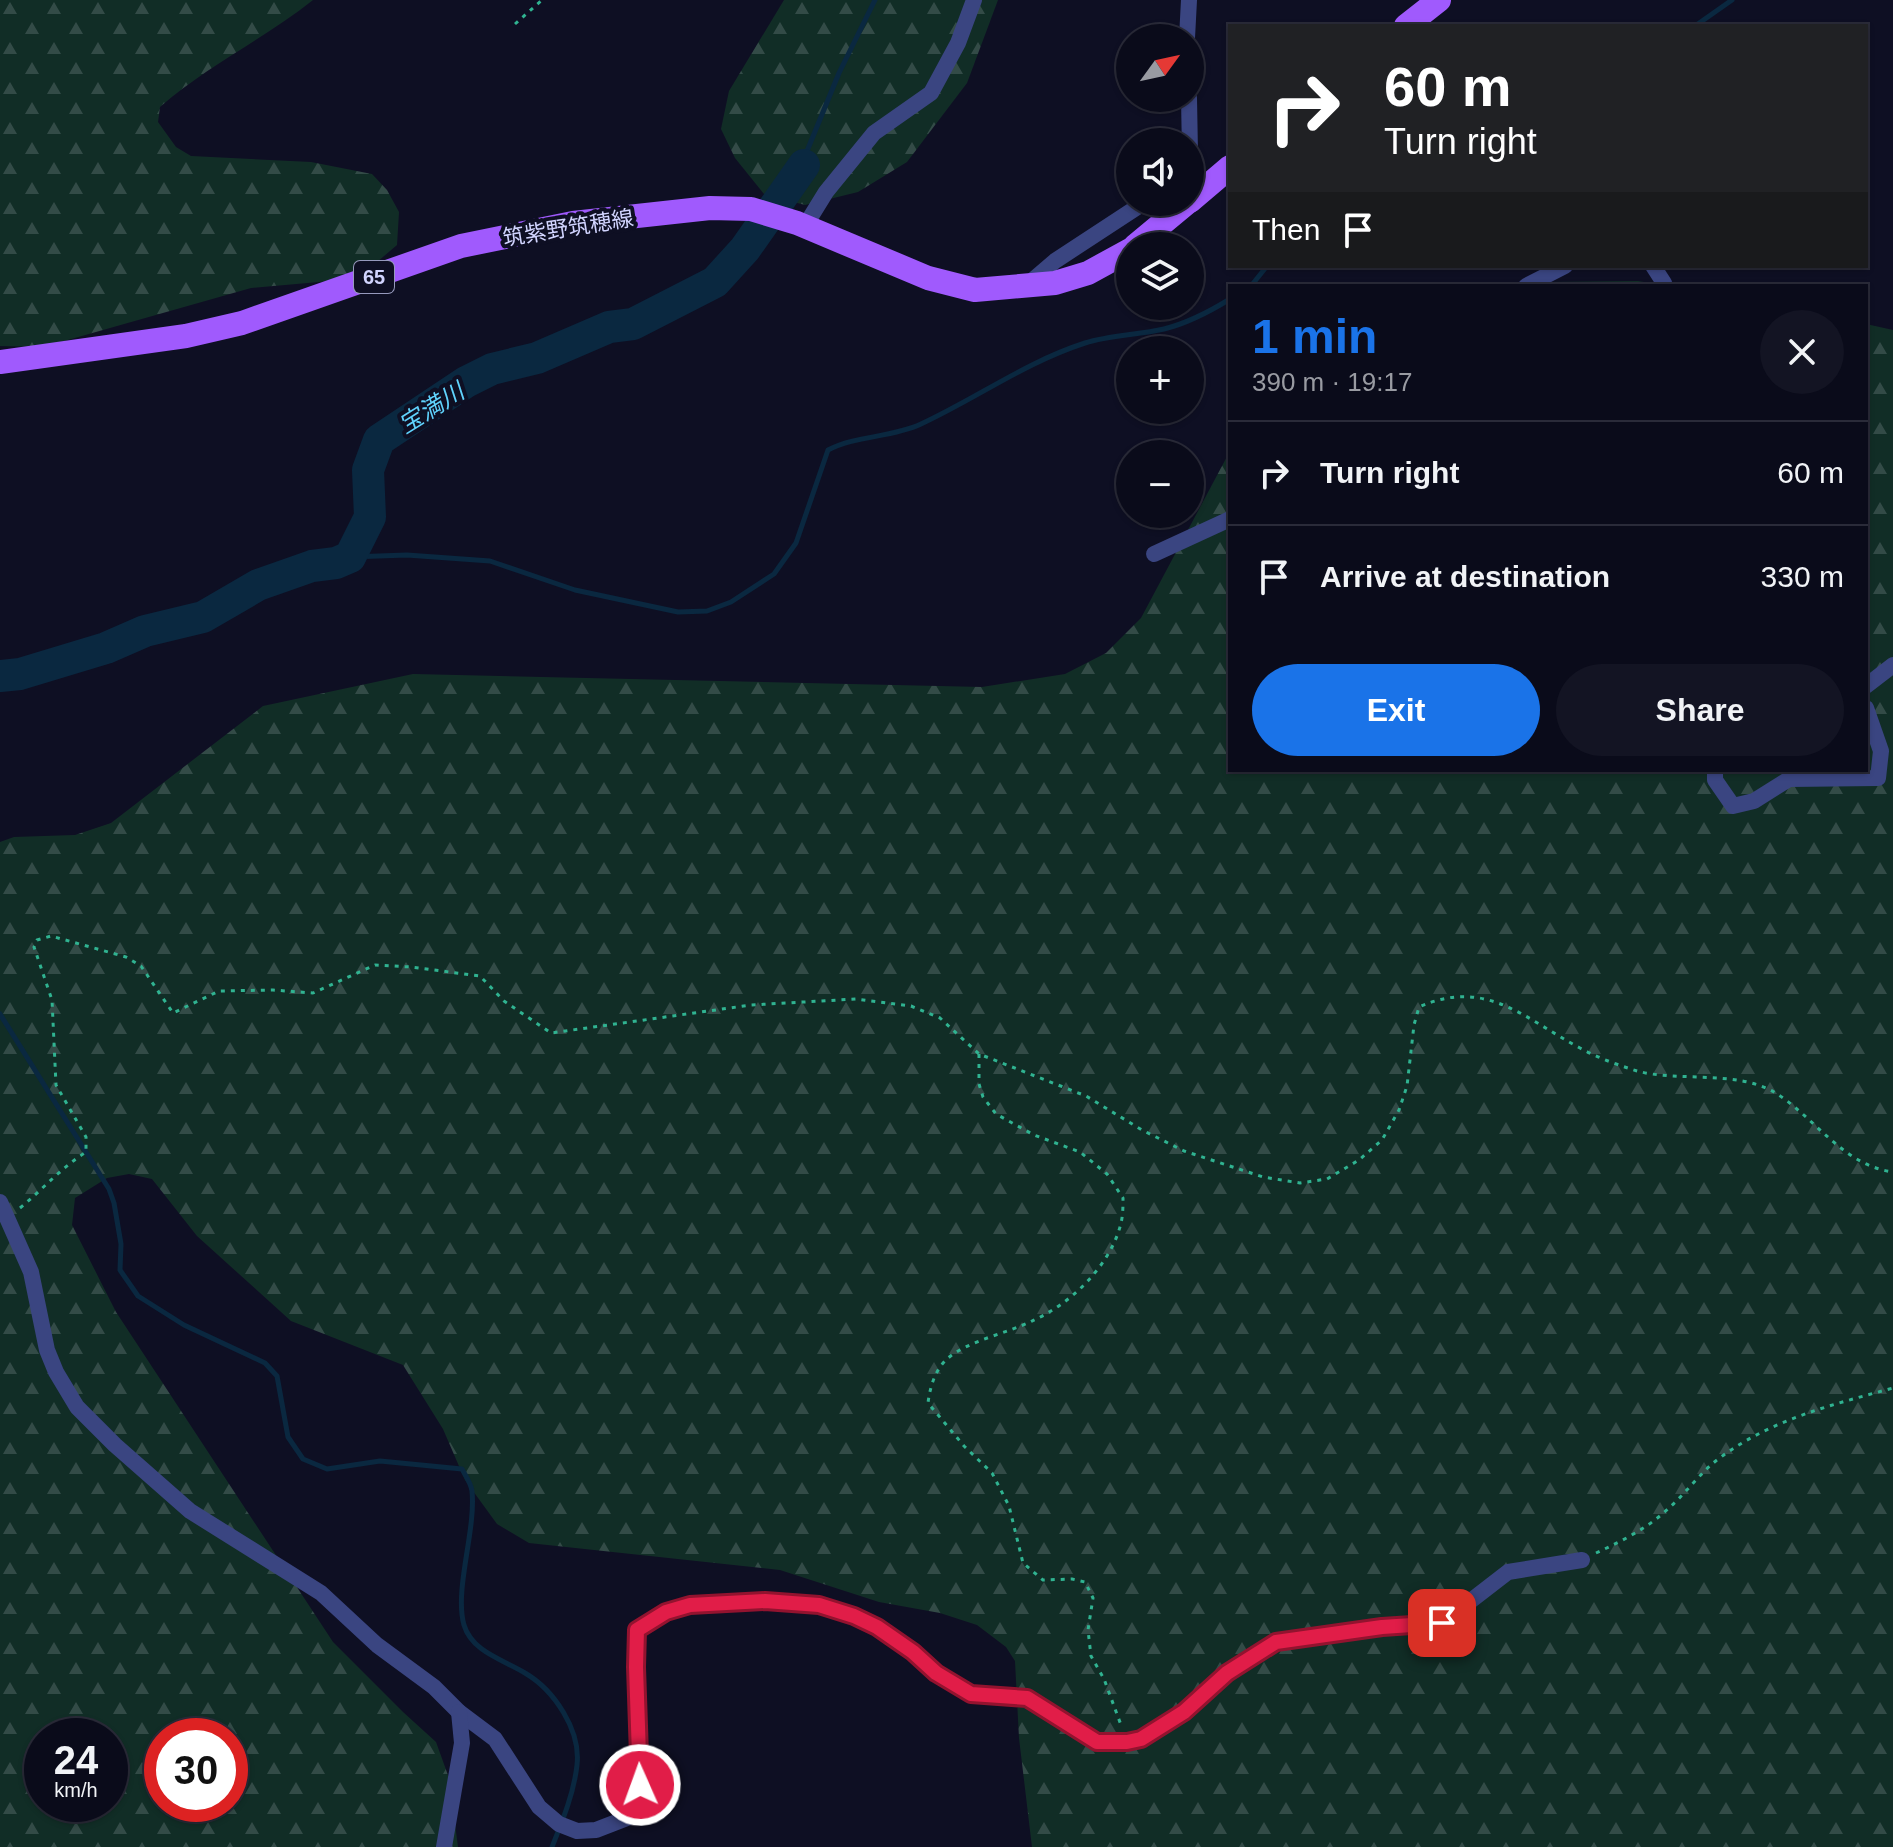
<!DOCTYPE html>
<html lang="en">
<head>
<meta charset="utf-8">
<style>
  body { margin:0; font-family:Arial,"Noto Sans JP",sans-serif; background:#131423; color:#f1f3f6; height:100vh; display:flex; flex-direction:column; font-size:30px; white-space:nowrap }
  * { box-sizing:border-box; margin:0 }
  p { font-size:26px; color:#999ba2 }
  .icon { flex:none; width:44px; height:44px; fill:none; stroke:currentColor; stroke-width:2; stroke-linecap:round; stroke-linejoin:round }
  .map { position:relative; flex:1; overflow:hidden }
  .details { position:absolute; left:1228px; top:284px; width:640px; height:488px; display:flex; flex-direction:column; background:#0a0b1a; border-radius:0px; box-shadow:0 2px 6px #0004,0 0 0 2px #2a2b39 }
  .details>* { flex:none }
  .hud { position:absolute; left:1228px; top:24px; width:640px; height:244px; border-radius:0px; box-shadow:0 2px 6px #0004,0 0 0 2px #2a2b39; background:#202124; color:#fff; overflow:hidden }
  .needle { width:52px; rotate:57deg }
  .fabs { position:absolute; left:1116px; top:24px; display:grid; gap:16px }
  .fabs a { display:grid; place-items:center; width:88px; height:88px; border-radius:50%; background:#0a0b1a; box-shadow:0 2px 6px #0004,0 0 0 2px #2a2b39; font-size:40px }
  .speed { position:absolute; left:24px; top:1718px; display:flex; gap:16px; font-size:40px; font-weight:700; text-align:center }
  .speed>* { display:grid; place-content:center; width:104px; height:104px; border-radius:50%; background:#0a0b1a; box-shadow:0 2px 6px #0004,0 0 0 2px #2a2b39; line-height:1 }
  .speed small { font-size:20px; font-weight:400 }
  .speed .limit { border:12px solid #d22; background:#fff; color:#111 }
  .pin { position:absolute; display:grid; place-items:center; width:68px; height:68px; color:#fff; margin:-34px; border-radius:16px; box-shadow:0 4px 12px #0006 }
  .me { position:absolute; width:88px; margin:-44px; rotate:358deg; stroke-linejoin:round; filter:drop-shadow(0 0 6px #0008) }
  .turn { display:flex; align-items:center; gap:28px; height:168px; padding:0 24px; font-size:36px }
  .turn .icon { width:104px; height:104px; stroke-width:2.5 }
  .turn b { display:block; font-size:56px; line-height:68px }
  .then { display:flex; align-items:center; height:76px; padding:0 24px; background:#0003; gap:16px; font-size:30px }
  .round { display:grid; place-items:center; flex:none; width:84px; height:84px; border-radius:42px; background:#131423 }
  .summary { display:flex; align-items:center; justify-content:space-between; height:136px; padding:0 24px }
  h1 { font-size:48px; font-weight:700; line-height:60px; color:#1a73e8 }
  .primary-button { display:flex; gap:16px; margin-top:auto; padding:16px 24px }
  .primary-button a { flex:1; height:92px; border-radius:48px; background:#1a73e8; color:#fff; font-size:32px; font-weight:700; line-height:92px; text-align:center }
  .primary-button a+a { background:#131423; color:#f1f3f6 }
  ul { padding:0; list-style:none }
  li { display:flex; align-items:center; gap:24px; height:104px; padding:0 24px; border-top:2px solid #2a2b39 }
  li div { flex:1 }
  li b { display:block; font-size:30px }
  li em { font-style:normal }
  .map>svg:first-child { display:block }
</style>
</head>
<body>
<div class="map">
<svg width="1893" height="1847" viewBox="0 0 1893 1847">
  <defs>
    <pattern id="forest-firs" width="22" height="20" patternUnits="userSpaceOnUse" patternTransform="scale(2)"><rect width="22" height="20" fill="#112d26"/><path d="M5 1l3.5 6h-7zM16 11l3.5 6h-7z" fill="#334b47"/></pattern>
  </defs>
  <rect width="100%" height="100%" fill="#0e0f23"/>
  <g fill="url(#forest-firs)" fill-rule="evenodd">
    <path d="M0 0H313C264 39 207 66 160 107L158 122 176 147 191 156 311 162 372 174 387 190 399 212 397 245 377 262 341 280 251 288 43 347 0 346Z"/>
    <polygon points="784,0 998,0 967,83 907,162 858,192 805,205 764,194 735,158 721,129 729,91"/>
    <polygon points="1638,281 1667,286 1452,286 1461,283"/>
    <path d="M1866 324 1893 330V1847H1032L1019 1738 1015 1661 1006 1647 977 1625 940 1613 879 1602 780 1570 529 1543 497 1524 465 1480 443 1429 403 1365 291 1321 197 1236 152 1179 129 1174 107 1178 75 1198 72 1225 116 1312 333 1642 403 1712 436 1742 449 1778 458 1847H0V842L14 837 75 835 111 823 263 706 413 674 982 687 1065 674 1106 653 1141 618 1230 451V770H1866ZM42 1736H110V1804H42ZM162 1736H230V1804H162Z"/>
  </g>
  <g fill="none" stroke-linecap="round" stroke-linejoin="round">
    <g stroke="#0a2840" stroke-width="5">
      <polyline points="1695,26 1732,0"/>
      <polyline points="804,165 807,151 839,73 875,0"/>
      <polyline points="1251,286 1267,266"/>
      <path d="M350 557 407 555 490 561 575 590 678 612 707 611 731 602 774 574 796 543 828 450C857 435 891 438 921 424 977 398 1026 362 1085 343 1110 335 1138 335 1164 329 1188 323 1209 312 1230 299"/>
      <path d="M0 1014 109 1189 114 1203 121 1244 120 1270 138 1296 184 1325 265 1363 277 1376 288 1437 303 1459 327 1469 380 1461 462 1469C465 1475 471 1483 472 1491 476 1531 454 1590 464 1625 472 1652 504 1660 525 1673 554 1690 581 1730 577 1765 574 1793 562 1822 552 1847"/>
    </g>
    <polyline stroke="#0a2840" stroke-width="32" points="0,676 20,674 106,648 145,631 203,617 258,585 312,566 336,563 350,557 370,517 368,470 379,440 466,382 492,369 537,358 609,327 633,324 715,282 745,249 804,165"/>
    <g stroke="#30b391" stroke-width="3" stroke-dasharray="4 6" stroke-linecap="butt">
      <polyline points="515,24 542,0"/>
      <path d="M979 1054V1084L983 1097 996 1114 1034 1135 1080 1152 1107 1174 1123 1198C1123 1206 1123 1215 1121 1223 1111 1265 1071 1304 1032 1321 1008 1333 967 1341 947 1359 935 1370 930 1387 928 1403L964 1446 992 1473 1009 1506 1023 1563 1043 1580 1072 1579 1085 1582 1093 1598 1088 1630 1091 1656 1104 1679 1121 1725"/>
      <path d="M20 1208C43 1189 61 1168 86 1152V1137L56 1085 52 1000 34 947 37 940 51 936 126 957 141 966 173 1013 219 991 273 990 313 993 375 965 411 967 480 976 504 1001 551 1033 751 1005 856 999 911 1006 940 1018 979 1054 1086 1096 1142 1130 1184 1151 1263 1177 1300 1183 1327 1179 1359 1160 1382 1140 1399 1110 1407 1086 1414 1025 1419 1007C1486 977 1525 1019 1580 1048 1598 1058 1618 1065 1637 1071 1678 1082 1736 1070 1774 1092 1815 1117 1842 1165 1893 1172"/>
      <path d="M1596 1553C1622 1541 1648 1528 1669 1508 1686 1493 1700 1473 1717 1460 1769 1420 1831 1405 1893 1388"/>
    </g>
    <g stroke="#3a4581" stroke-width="16">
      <polyline points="1187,38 1189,0"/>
      <polyline points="1189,98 1190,153"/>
      <polyline points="805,226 826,192 874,133 931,93 958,43 974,0"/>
      <polyline points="1653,266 1664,283 1662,286"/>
      <polyline points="1027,285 1055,261 1145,202"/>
      <polyline points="1526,286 1565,266"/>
      <polyline points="1154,554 1230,519"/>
      <polyline points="1866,686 1893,665"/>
      <polyline points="1715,770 1715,780 1733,806 1754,801 1789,779 1878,778 1881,751 1866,708"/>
      <polyline points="0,1202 31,1272 47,1350 56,1372 77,1407 115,1445 190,1511 321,1593 377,1645 434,1687 459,1712 495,1739 539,1807 559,1824 577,1831 596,1830 627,1818 636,1809 640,1785 636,1667 637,1630 666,1612 690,1605 765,1601 819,1605 854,1616 877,1627 913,1652 936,1673 971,1694 1027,1698 1097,1742 1127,1742 1141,1739 1184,1712 1227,1673 1276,1642 1382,1627 1442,1623 1508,1572 1582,1560"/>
      <polyline points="444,1847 462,1743 459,1712"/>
    </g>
    <g stroke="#a05afd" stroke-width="24">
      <polyline points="1406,26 1439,0"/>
      <polyline points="1190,201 1230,167"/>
      <polyline points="1135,246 1188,202"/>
      <polyline points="0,362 186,336 242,323 461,246 573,223 710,208 751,209 797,223 928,278 975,290 1055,283 1088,273 1130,250"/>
    </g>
  </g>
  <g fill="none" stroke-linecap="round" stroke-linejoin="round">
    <defs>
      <polyline id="route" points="640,1785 636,1667 637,1630 666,1612 690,1605 765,1601 819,1605 854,1616 877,1627 913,1652 936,1673 971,1694 1027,1698 1097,1742 1127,1742 1141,1739 1184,1712 1227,1673 1276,1642 1382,1627 1442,1623"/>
    </defs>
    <use href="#route" stroke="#92132f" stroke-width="20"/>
    <use href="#route" stroke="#e11d48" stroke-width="14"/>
  </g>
  <g text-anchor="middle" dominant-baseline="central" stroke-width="8" stroke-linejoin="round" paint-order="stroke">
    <rect fill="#0e0f23" stroke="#9699bc" stroke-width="2" x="354" y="261" width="40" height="32" rx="6"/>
    <g font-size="20" font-weight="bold" fill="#d1d4fe">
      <text x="374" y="277">65</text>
    </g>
    <g font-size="22" fill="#d1d4fe" stroke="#0e0f23">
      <text transform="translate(568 228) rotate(-9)">筑紫野筑穂線</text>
    </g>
    <g font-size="24" font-style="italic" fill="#60d3fd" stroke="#0e0f23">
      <text transform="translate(431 408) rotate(-32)">宝満川</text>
    </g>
  </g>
</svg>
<div class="fabs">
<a><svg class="needle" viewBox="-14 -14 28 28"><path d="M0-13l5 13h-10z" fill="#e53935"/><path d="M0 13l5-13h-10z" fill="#999ba2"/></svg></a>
<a><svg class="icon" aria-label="sound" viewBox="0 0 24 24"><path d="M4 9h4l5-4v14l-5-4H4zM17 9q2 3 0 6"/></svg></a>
<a><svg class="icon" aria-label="layers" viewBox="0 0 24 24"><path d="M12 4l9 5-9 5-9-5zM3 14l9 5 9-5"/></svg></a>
<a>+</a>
<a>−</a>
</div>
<div class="speed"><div>24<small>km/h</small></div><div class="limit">30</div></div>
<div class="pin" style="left:1442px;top:1623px;background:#d93025"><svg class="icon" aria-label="arrive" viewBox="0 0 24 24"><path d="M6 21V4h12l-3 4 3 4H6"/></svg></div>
<svg class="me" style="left:640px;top:1785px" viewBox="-20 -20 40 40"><circle r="17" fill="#e11d48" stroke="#fff" stroke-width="3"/><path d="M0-11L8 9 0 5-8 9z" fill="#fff"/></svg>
<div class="hud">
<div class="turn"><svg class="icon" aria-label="right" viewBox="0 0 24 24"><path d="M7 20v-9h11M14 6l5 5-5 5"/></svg><div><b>60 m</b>Turn right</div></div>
<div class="then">Then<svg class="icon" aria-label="arrive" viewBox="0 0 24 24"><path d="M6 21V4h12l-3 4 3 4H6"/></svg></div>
</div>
<section class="details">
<div class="summary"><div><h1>1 min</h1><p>390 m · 19:17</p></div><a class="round"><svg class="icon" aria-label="close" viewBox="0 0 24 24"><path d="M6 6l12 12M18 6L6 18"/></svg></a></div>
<ul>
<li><svg class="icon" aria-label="right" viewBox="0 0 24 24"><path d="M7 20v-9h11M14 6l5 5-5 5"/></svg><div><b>Turn right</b></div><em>60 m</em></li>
<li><svg class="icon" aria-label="arrive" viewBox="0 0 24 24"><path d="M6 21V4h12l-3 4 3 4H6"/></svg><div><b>Arrive at destination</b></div><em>330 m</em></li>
</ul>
<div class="primary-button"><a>Exit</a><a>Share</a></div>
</section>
</div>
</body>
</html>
